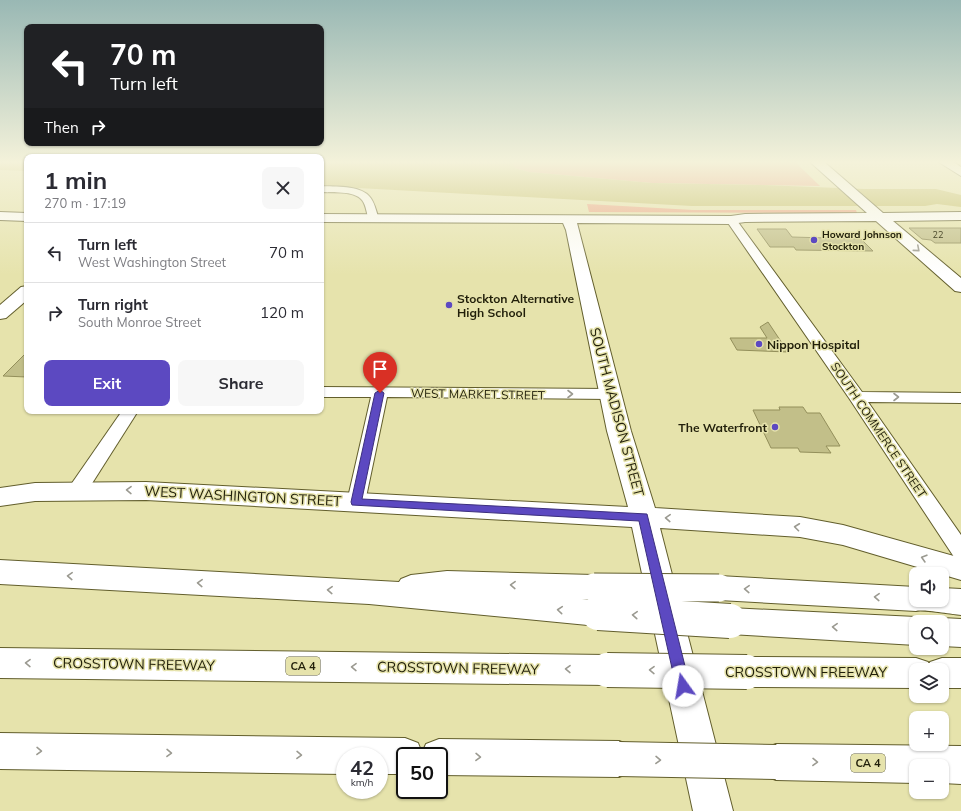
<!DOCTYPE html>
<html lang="en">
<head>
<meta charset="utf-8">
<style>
  body { margin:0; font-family:Mulish,sans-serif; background:#f7f7f7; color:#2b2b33; height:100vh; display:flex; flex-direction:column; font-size:15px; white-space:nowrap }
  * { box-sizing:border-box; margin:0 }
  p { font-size:13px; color:#7c7c81 }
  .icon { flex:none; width:22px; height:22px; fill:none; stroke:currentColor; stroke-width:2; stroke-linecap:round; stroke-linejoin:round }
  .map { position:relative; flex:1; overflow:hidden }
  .sheet { position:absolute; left:24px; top:154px; width:300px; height:260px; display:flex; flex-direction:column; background:#fff; border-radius:8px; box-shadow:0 1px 3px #0004 }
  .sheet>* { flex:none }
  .guide { position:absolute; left:24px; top:24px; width:300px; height:122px; border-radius:8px; box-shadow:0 1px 3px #0004; background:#202124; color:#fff; overflow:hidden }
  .tools { position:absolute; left:909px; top:567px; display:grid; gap:8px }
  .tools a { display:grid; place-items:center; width:40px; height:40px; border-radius:8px; background:#fff; box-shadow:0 1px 3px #0004; font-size:20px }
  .speed { position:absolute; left:336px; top:747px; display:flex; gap:8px; font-size:20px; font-weight:700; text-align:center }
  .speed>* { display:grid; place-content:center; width:52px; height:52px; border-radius:50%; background:#fff; box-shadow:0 1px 3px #0004; line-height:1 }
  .speed small { font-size:10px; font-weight:400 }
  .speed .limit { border:2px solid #111; border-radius:6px; background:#fff; color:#111 }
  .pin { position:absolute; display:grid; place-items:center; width:34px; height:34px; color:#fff; margin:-41px -17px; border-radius:50% 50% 50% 0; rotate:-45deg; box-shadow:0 0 4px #0007 }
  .pin .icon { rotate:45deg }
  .me { position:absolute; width:44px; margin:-22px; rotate:347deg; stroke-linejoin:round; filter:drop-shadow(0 0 3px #0008) }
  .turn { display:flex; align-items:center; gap:14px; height:84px; padding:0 20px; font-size:18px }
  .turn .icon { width:52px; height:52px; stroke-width:2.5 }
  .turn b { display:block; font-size:28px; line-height:34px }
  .then { display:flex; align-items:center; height:38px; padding:0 20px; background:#0003; gap:8px; font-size:15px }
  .round { display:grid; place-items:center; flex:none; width:42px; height:42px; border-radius:8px; background:#f7f7f7 }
  .head { display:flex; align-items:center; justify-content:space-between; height:68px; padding:0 20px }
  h1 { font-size:24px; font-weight:700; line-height:30px }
  .action { display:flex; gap:8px; margin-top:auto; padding:8px 20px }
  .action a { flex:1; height:46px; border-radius:8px; background:#5c49c1; color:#fff; font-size:16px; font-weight:700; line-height:46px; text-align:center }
  .action a+a { background:#f7f7f7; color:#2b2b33 }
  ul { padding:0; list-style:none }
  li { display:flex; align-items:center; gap:12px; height:60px; padding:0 20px; border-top:1px solid #e1e1e2 }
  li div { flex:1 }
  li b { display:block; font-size:15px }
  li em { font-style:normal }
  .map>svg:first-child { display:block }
</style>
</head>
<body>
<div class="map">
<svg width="961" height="811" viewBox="0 0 961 811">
  <rect width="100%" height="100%" fill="#e6e3ac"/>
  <g fill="#eba383">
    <polygon points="516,161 794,161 820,186 652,183 529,172 515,168 512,164"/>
    <polygon points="587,204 693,210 856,210 857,213 589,212"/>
  </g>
  <g fill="#c4be67">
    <polygon points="0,161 27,161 27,171 0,170"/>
    <polygon points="321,161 516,161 513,164 515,168 529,172 652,183 763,185 864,189 936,189 961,195 961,207 937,204 925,206 692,206 321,186"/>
  </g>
  <g fill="#c2bf89" stroke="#938f5b">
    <polygon points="909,228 961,228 961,243 935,243 931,240 922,239"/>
    <polygon points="757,229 786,229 792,237 861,239 873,251 796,250 794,247 770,247"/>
    <polygon points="768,322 788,352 737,350 730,338 767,338 760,327"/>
    <polygon points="27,352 27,377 3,376"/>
    <polygon points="779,407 803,407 807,413 820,413 840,446 826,446 831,453 800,452 798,448 771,448 753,410 780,410"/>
  </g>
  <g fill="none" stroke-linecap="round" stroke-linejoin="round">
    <defs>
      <g id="street">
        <path d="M321 186C335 187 359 185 369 196 375 202 376 212 379 219L378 221H370C366 215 367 206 362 200 354 190 332 193 321 192Z"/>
        <polygon points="731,217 735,218 862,392 961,393 961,403 868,402 961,535 961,559 954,557 849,398 726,220"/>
        <polygon points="321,387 610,389 616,391 618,394 616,397 610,399 387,397 365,502 363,507 356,509 349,507 347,502 371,397 321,397"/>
        <polygon points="122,411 138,411 84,496 77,498 70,496 68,491 70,486"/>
      </g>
      <g id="secondary">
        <polygon points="809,161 823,161 883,213 961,212 961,220 893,221 961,278 961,292 955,291 876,221 745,222 731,224 577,223 631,431 655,508 800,517 843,525 961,558 961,580 843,545 800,537 660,528 733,811 693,811 632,527 146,500 35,501 0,506 0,488 35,483 146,482 628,507 607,431 566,230 563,223 321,222 321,214 731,216 745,214 867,213"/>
        <polygon points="937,161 952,161 961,167 961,176"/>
        <polygon points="0,212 27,213 27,221 0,220"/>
        <polygon points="27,286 27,300 6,318 0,319 0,305 21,287"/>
      </g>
      <g id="highway">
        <polygon points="0,560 399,582 401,579 411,575 447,571 594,575 604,579 609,587 604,595 594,599 582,599 598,600 609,604 613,613 609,622 598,626 369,604 0,584"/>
        <path d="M719 576 916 587V600H942V588L961 589V615C951 614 922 609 916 611L719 600 709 597 704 588 709 579Z"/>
        <polygon points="730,608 916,617 927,622 916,622 916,645 730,634 719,630 714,621 719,612"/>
        <polygon points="942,618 961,619 961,647 942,646 942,622 932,622"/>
        <polygon points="0,648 607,655 619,659 624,670 619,681 607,685 0,678"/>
        <polygon points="747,657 916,658 928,662 929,665 930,662 942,658 961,658 961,688 942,688 942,670 916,670 916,688 747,687 735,683 730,672 735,661"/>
        <polygon points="0,733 405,738 418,743 422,753 426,744 439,739 619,741 632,746 637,759 632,772 619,777 439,775 439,756 405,756 405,774 379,774 379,756 345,756 345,774 0,769"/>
        <polygon points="776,744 961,746 961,784 942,783 942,766 916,766 916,783 776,780 763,775 758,762 763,749"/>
      </g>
    </defs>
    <use href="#street" stroke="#625e2c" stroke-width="2"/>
    <use href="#secondary" stroke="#625e2c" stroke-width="2"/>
    <use href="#highway" stroke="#625e2c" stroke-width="2"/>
    <use href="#street" fill="#fff" fill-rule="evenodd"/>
    <use href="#secondary" fill="#fff" fill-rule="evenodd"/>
    <use href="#highway" fill="#fff" fill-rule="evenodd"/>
    <defs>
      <polyline id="highway-bridge-far1" points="594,587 719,588"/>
      <g id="highway-bridge">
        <polyline points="598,613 730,621"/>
        <polyline points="607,670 747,672"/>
        <polyline points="619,759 776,762"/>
      </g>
    </defs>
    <use href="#highway-bridge-far1" stroke="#625e2c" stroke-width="29" stroke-linecap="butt"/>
    <use href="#highway-bridge" stroke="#625e2c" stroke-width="36" stroke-linecap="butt"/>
    <use href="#highway-bridge-far1" stroke="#fff" stroke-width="27"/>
    <use href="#highway-bridge" stroke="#fff" stroke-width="34"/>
  </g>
  <defs><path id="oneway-chevron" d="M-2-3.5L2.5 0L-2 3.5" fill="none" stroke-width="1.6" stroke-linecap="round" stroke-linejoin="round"/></defs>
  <g stroke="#9b9a91">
    <use href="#oneway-chevron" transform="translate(917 249) rotate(41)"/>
    <use href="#oneway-chevron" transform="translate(570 394)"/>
    <use href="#oneway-chevron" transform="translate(896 397)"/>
    <use href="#oneway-chevron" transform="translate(129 490) rotate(-179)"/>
    <use href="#oneway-chevron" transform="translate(668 518) rotate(-177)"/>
    <use href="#oneway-chevron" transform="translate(797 527) rotate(-173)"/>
    <use href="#oneway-chevron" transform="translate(924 558) rotate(-164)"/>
    <use href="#oneway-chevron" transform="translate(70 576) rotate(-177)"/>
    <use href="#oneway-chevron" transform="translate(200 583) rotate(-177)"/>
    <use href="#oneway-chevron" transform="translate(513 585) rotate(-178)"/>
    <use href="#oneway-chevron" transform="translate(747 589) rotate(-177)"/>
    <use href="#oneway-chevron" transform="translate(330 590) rotate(-177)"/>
    <use href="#oneway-chevron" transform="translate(877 597) rotate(-177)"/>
    <use href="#oneway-chevron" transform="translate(560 610) rotate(-175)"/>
    <use href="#oneway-chevron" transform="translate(635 615) rotate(-176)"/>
    <use href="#oneway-chevron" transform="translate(835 627) rotate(-177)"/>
    <use href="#oneway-chevron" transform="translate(28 663) rotate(-179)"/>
    <use href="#oneway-chevron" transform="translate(354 667) rotate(-179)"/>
    <use href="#oneway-chevron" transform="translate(568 669) rotate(-179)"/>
    <use href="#oneway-chevron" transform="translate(652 670) rotate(-179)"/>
    <use href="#oneway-chevron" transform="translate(39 751) rotate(1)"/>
    <use href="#oneway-chevron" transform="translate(169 753) rotate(1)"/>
    <use href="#oneway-chevron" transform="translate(299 755) rotate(1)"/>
    <use href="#oneway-chevron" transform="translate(478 757) rotate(1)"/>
    <use href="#oneway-chevron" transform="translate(658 760) rotate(1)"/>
    <use href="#oneway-chevron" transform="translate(815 762) rotate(1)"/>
  </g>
  <linearGradient id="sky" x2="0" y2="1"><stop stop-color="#99b8b4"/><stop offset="0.59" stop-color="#f4f2da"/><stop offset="1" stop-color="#f4f2da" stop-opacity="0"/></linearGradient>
  <rect width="961" height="275" fill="url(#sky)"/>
  <polygon fill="#5c49c1" stroke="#3c2f7d" points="380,390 384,393 362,499 647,514 690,686 688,690 683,692 678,690 676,686 639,521 352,505 351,502 375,393"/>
  <g fill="#5c49c1" stroke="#e6e3ac" stroke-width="1.5">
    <circle cx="814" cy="240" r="4"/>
    <circle cx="449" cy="305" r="4"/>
    <circle cx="759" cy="344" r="4"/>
    <circle cx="775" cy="427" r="4"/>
  </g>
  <g text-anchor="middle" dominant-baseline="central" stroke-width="3" stroke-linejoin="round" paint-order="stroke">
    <g font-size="9" fill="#49472a">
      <text x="938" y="234">22</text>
    </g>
    <g font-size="10" font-weight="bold" fill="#211f0a" stroke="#e6e3ac" text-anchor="start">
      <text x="822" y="234">Howard Johnson<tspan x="822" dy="12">Stockton</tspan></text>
    </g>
    <g fill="#e6e3ac" stroke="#5c5a3b" stroke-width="1">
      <rect x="286" y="657" width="34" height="18" rx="3"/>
      <rect x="851" y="754" width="34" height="18" rx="3"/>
    </g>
    <g font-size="11" font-weight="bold" fill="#211f0a">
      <text x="303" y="666">CA 4</text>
      <text x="868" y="763">CA 4</text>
    </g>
    <g font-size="12" font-weight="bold" fill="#211f0a" stroke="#e6e3ac" text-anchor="start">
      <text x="457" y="298">Stockton Alternative<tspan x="457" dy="14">High School</tspan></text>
      <text x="767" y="344">Nippon Hospital</text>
      <text x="767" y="427" text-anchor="end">The Waterfront</text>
    </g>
    <g font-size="12" fill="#211f0a" stroke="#e6e3ac">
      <text transform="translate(478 394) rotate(1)">WEST MARKET STREET</text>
      <text transform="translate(879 430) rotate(56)">SOUTH COMMERCE STREET</text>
    </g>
    <g font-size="14" fill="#211f0a" stroke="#e6e3ac">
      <text transform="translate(617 412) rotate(75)">SOUTH MADISON STREET</text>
      <text transform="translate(243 496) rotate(3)">WEST WASHINGTON STREET</text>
      <text transform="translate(134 664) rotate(1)">CROSSTOWN FREEWAY</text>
      <text transform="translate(458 668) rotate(1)">CROSSTOWN FREEWAY</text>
      <text x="806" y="672">CROSSTOWN FREEWAY</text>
    </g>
  </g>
</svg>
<div class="tools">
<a><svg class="icon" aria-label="sound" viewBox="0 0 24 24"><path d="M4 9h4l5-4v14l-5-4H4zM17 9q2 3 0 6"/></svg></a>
<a><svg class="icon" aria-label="search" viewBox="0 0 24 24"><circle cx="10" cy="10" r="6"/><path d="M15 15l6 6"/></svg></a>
<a><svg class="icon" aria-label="layers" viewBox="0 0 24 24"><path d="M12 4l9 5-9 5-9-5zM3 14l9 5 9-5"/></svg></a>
<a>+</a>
<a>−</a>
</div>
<div class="speed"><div>42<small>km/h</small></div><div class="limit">50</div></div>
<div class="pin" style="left:380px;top:393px;background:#d93025"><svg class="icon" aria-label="arrive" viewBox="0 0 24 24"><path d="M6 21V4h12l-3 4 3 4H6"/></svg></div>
<svg class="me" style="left:683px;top:686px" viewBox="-20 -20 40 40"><circle r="19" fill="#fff"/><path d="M0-13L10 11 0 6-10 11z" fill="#5c49c1"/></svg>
<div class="guide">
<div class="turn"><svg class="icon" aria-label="left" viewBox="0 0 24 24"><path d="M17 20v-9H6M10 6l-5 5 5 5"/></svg><div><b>70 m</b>Turn left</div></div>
<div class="then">Then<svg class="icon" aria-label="right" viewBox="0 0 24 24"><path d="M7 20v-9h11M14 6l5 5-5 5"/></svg></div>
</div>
<section class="sheet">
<div class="head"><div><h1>1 min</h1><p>270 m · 17:19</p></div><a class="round"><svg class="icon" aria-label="close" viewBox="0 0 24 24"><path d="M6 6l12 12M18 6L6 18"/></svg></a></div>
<ul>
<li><svg class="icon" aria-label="left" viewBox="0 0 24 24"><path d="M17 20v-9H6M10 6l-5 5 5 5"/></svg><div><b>Turn left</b><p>West Washington Street</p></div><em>70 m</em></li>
<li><svg class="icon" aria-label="right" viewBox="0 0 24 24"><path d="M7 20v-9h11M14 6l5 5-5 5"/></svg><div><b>Turn right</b><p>South Monroe Street</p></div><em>120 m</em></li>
</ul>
<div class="action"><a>Exit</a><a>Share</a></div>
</section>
</div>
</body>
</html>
